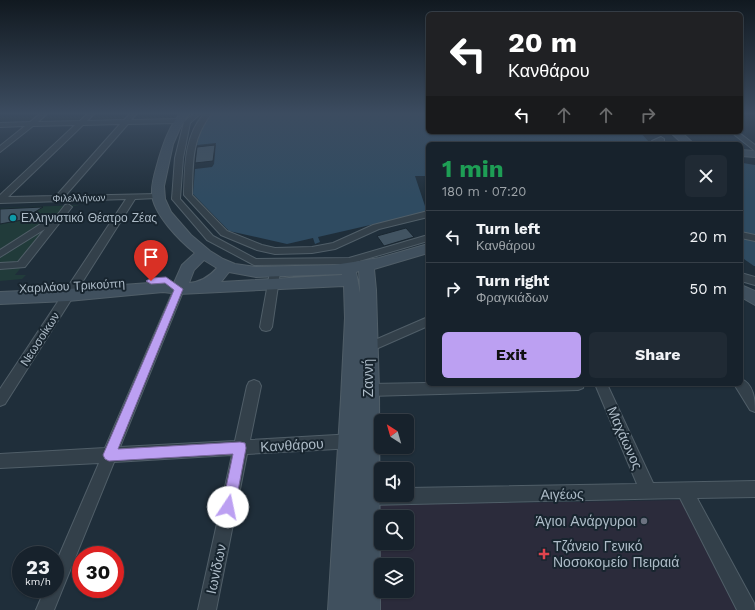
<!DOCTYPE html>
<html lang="en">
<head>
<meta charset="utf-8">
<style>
  body { margin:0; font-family:"Work Sans",sans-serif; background:#202a34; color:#f1f3f6; height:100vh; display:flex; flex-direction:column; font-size:15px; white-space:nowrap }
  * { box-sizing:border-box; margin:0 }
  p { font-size:13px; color:#9ea4a9 }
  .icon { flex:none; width:22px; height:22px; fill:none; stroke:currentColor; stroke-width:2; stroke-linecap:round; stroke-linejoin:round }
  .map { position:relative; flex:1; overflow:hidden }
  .panel { position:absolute; left:426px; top:142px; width:317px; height:244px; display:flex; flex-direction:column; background:#17222c; border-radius:6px; box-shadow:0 1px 3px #0004,0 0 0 1px #363f48 }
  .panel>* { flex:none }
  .banner { position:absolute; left:426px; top:12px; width:317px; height:122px; border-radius:6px; box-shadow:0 1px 3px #0004,0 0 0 1px #363f48; background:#202124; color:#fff; overflow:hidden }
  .needle { width:26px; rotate:323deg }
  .fabs { position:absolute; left:374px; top:414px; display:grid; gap:8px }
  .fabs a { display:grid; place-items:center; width:40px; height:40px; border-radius:6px; background:#17222c; box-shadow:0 1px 3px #0004,0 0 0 1px #363f48; font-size:20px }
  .speed { position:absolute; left:12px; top:546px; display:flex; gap:8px; font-size:20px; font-weight:700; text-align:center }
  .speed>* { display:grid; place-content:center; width:52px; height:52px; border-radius:50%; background:#17222c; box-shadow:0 1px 3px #0004,0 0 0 1px #363f48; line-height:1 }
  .speed small { font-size:10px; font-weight:400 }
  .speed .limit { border:6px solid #d22; background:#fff; color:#111 }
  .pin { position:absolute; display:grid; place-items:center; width:34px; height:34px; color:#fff; margin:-41px -17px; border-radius:50% 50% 50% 0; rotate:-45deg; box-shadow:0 0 4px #0007 }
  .pin .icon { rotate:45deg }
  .me { position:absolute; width:44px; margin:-22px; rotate:11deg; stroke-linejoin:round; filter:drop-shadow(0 0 3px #0008) }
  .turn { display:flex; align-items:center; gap:14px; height:84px; padding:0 16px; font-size:18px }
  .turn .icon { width:52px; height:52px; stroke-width:2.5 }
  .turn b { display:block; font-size:28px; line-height:34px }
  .lanes { display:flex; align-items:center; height:38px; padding:0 16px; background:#0003; justify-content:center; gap:20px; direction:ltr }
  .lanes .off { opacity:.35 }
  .round { display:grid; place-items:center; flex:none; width:42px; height:42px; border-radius:6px; background:#202a34 }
  .overview { display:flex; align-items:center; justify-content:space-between; height:68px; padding:0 16px }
  h1 { font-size:24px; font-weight:700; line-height:30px; color:#1e9e55 }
  .primary-button { display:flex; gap:8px; margin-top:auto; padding:8px 16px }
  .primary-button a { flex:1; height:46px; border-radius:6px; background:#bca0f2; color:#111; font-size:16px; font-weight:700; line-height:46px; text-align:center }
  .primary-button a+a { background:#202a34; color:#f1f3f6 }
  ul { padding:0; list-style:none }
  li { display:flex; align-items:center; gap:12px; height:52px; padding:0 16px; border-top:1px solid #363f48 }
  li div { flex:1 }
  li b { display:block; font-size:15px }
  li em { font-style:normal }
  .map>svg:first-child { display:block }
</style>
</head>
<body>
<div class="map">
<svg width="755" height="610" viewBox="0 0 755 610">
  <rect width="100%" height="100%" fill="#1f2e3a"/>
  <path fill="#2b2b3b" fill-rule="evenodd" d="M682 500 736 610H379L380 505ZM381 517H407V543H381ZM381 565H407V591H381Z"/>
  <polygon fill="#213b3a" points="80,205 70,207 15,275 26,275 22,279 0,281 0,208"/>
  <g fill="#2f4b61">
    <polygon points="212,114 428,114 428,132 640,132 649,142 645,144 428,144 428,176 415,176 427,212 318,237 320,242 315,244 313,238 287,244 229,231 193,194 195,169 212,167 214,164 216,143 197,145 202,124"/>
    <polygon points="743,163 755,165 755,266 754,266 741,257 741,164 744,165"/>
  </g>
  <g fill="#425462" stroke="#1a2731">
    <polygon points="215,145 213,161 195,163 197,147"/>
    <polygon points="43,207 22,220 0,224 0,209"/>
    <polygon points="406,228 414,237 384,246 377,236"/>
  </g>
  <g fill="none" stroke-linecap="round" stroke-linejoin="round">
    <defs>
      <g id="street">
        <path d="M40 114H47L38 122 80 121 87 114H94L87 121 124 120 130 114H136L131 120 178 119 181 121 178 123 128 124 65 196 157 194 161 196 157 198 135 199 5 404 0 406V389L126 199 0 203V195L75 125 33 126 0 152V146L25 126 0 127V123L30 122ZM120 124 56 196 8 197 83 125Z"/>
        <polygon points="193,114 200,114 190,123 183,158 180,199 213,236 256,259 349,258 428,235 428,241 349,264 254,265 207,240 172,199 175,158 184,122"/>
        <path d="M204 114H211C191 140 193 163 192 195L227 231 262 245 275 248 312 247 333 243 373 225 428 211V217L379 229 335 249 312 253 275 254 257 250 221 235 184 195C185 167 184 136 204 114Z"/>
        <polygon points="731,132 738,132 755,145 755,151"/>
        <polygon points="661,137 664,139 664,143 655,143 652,141"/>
        <polygon points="68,204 72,207 25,267 0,269 0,263 18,262 45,229 0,257 0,250 50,218 55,218 65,205"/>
        <polygon points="741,232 755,235 755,241 741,238"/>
        <polygon points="275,269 280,272 272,327 270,330 266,331 262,330 260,327 270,272"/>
        <polygon points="741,273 755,277 755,285 741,281"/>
        <polygon points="179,285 183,286 184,289 120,447 235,441 247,386 249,382 254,380 259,382 261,386 250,440 354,434 359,436 361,441 359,446 354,448 247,454 216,610 198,610 232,455 114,462 54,610 36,610 45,589 55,589 55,565 99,463 0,468 0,454 105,448 174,289 175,286"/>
        <polygon points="428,317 428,326 369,352 365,354 361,352 359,349 361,346"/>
        <path d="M741 379C754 384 755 400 755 412L750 410 734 384H741Z"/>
        <polygon points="428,383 428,384 584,384 583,388 578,390 369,396 364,394 362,390 364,386 369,384"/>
        <polygon points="595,384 607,384 653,483 755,481 755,497 697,498 754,603 755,610 737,610 680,498 368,505 362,503 360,497 362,491 368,489 381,489 381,495 407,495 407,488 637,484"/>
      </g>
      <g id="secondary">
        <path d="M180 114H189L180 128 173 144 164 186 165 199 171 212 191 235 210 251 223 259 235 264 256 267 334 265 379 258 428 244V253L374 269 376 290 379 390 380 610H328L341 398 345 318 344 286 179 294 163 292 68 301 0 304V292L68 289 163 282 174 283 182 265 195 253C180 241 153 214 152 194 151 182 156 170 159 158 164 142 169 127 180 114ZM204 260 217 268C209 277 201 282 189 283L194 270ZM359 271 360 290V293L356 272ZM229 272 256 277 342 274V275L221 282Z"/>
        <polygon points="670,132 681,132 694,144 683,144"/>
        <polygon points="741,150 755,151 755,157 741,156"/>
        <polygon points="741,285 755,291 755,305 741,297"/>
      </g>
    </defs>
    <use href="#street" stroke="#505e68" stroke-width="2"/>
    <use href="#secondary" stroke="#505e68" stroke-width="2"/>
    <use href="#street" fill="#33404a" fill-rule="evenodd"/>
    <use href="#secondary" fill="#40505e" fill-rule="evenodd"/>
  </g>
  <linearGradient id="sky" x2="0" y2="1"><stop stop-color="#111920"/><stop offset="0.57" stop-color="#3c4c60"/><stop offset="1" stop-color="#3c4c60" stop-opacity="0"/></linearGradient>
  <rect width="755" height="199" fill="url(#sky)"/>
  <polygon fill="#bca0f2" stroke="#7a689d" points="166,277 183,289 118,449 240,442 245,443 246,448 235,507 233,511 228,513 224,511 222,507 233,454 109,461 105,459 103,455 174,290 165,283 151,284 146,281 151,278"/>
  <circle fill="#0f9aa8" stroke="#18252f" stroke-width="1.5" cx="13" cy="218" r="4"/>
  <circle fill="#6b7280" stroke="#18252f" stroke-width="1.5" cx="644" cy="521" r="4"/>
  <path fill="#e0444e" stroke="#18252f" stroke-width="1.5" d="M542 548h4v4h4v4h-4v4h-4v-4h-4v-4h4z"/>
  <g text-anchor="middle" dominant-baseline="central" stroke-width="4" stroke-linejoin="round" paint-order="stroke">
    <g font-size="10" fill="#adbbc7" stroke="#18252f">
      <text transform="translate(79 198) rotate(-1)">Φιλελλήνων</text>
    </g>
    <g font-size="12" fill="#adbbc7" stroke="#18252f" text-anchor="start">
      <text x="21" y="218">Ελληνιστικό Θέατρο Ζέας</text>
    </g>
    <g font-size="12" fill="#adbbc7" stroke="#18252f">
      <text transform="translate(72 286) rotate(-3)">Χαριλάου Τρικούπη</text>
      <text transform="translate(40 339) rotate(-57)">Νεωσοίκων</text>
    </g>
    <g font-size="14" fill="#adbbc7" stroke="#18252f">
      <text transform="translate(368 378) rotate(-90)">Ζαννή</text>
      <text transform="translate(625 438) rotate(66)">Μαχάωνος</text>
      <text transform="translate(292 445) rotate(-3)">Κανθάρου</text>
      <text transform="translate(562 494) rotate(-1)">Αιγέως</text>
      <text transform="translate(216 569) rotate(-78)">Ιωνίδων</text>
    </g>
    <g font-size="14" fill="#adbbc7" stroke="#18252f" text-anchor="end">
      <text x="636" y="521">Άγιοι Ανάργυροι</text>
      <text x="553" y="546" text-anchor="start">Τζάνειο Γενικό<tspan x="553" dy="16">Νοσοκομείο Πειραιά</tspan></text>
    </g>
  </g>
</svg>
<div class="fabs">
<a><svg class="needle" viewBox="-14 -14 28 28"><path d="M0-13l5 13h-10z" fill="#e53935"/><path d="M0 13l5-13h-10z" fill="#9ea4a9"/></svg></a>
<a><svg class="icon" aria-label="sound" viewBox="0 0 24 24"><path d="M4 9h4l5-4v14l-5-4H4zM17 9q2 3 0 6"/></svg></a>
<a><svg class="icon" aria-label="search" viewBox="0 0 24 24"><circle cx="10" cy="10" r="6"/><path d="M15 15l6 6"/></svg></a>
<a><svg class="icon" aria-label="layers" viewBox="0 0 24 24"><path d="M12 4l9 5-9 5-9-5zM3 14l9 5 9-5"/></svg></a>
</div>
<div class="speed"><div>23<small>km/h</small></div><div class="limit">30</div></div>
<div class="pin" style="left:151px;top:281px;background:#d93025"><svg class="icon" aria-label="arrive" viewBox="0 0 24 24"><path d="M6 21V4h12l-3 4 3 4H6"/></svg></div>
<svg class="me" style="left:228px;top:507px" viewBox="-20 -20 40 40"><circle r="19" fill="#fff"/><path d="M0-13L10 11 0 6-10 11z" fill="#bca0f2"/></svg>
<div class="banner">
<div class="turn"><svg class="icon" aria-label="left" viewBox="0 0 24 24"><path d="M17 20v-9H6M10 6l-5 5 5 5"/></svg><div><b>20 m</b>Κανθάρου</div></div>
<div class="lanes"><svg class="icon" aria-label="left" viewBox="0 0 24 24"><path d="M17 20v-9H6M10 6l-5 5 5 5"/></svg><svg class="icon off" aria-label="ahead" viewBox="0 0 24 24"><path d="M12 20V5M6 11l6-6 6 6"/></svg><svg class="icon off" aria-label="ahead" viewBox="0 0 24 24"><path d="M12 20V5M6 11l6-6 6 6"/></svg><svg class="icon off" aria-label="right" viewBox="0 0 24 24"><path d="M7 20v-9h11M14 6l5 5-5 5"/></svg></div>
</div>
<section class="panel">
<div class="overview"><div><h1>1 min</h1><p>180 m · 07:20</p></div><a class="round"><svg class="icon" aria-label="close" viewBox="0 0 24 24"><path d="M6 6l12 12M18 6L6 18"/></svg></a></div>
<ul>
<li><svg class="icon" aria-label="left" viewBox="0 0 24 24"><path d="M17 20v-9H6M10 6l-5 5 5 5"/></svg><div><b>Turn left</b><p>Κανθάρου</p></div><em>20 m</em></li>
<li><svg class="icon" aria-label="right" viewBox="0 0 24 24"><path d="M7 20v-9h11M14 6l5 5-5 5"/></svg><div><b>Turn right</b><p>Φραγκιάδων</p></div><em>50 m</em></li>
</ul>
<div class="primary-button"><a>Exit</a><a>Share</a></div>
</section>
</div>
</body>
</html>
